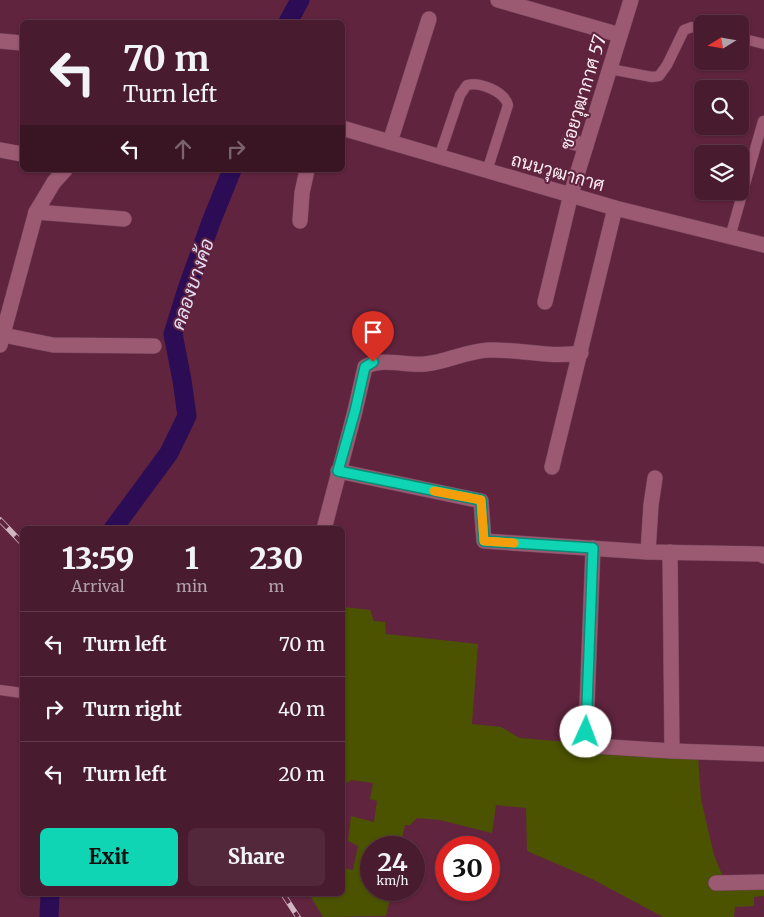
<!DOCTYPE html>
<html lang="en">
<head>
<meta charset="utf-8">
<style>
  body { margin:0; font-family:Merriweather,Sarabun,serif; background:#52283a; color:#f1f3f6; height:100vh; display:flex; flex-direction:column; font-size:19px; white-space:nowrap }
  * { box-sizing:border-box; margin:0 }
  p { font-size:16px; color:#b1a1aa }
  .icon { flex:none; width:28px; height:28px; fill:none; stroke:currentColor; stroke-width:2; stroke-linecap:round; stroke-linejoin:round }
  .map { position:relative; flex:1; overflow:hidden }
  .panel { position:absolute; left:20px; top:526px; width:325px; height:370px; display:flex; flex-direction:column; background:#481b2e; border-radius:8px; box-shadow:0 1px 4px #0004,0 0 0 1px #60394a }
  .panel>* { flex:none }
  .top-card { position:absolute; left:20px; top:20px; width:325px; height:152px; border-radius:8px; box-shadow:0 1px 4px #0004,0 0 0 1px #60394a; background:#481b2e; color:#f1f3f6; overflow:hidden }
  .needle { width:32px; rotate:259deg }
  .tools { position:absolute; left:694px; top:15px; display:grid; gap:10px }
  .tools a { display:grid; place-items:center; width:55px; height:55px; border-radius:8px; background:#481b2e; box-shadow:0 1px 4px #0004,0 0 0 1px #60394a; font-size:25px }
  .speed { position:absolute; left:360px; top:836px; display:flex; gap:10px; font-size:25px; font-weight:700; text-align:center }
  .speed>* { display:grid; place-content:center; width:65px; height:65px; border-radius:50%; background:#481b2e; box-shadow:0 1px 4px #0004,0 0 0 1px #60394a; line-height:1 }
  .speed small { font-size:12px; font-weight:400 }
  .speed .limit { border:8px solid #d22; background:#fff; color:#111 }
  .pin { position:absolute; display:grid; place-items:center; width:42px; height:42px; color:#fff; margin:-51px -21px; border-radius:50% 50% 50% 0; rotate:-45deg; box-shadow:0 0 5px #0007 }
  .pin .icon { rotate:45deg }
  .me { position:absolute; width:55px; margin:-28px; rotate:2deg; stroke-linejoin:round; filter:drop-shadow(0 0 4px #0008) }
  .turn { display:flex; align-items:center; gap:18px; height:105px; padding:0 20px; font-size:22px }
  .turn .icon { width:65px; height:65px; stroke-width:2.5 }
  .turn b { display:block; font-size:35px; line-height:42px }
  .lanes { display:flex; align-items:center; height:48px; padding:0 20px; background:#0003; justify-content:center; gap:25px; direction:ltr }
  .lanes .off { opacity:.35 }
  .eta { display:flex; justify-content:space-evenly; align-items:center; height:85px; text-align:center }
  .eta b { font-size:30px; font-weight:800; line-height:35px }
  .button { display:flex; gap:10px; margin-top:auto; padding:10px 20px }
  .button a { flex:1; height:58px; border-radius:8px; background:#10d5b4; color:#111; font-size:20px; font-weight:800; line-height:58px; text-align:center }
  .button a+a { background:#52283a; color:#f1f3f6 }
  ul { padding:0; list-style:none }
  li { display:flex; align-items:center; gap:15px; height:65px; padding:0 20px; border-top:1px solid #60394a }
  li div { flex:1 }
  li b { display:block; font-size:19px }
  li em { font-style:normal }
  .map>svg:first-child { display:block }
</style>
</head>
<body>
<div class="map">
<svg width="764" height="917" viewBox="0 0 764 917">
  <rect width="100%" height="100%" fill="#60243e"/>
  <polygon fill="#4b5300" points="343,607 370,610 374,621 385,622 386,634 478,644 472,724 501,727 520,738 580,743 592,751 698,756 701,799 714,855 727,887 764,885 764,896 754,897 754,906 735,907 734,917 663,917 592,879 527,851 526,808 496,805 492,833 440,820 417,818 410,825 405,825 400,847 371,848 371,890 392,890 386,916 323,917 309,894 342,894 343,868 353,870 358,846 348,841 351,816 374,822 377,801 370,799 373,783 351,780 347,783 343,781"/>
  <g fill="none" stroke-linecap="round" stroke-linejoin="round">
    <g stroke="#2b0c55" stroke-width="19">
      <polyline points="288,22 300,0"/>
      <polyline points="113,529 169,453 187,416 182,380 173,334 187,289 211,222 232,170"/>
      <polyline points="49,917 50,894"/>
    </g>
    <defs>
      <g id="lane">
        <polyline points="740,38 764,44"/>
        <polyline points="610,69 652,77 659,76 667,65 684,30 692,27 702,30"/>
        <path d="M439 157 460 95 467 85C480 82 504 91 508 105L487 171"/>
        <polyline points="730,237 763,121"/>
        <polyline points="0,690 22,693"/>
      </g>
      <g id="street">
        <polyline points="498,0 620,35"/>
        <polyline points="0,41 22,43"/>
        <polyline points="569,141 586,146"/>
        <polyline points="390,142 429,19"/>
        <polyline points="0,150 22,154"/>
        <polyline points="36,212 124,219"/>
        <polyline points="300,221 302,193 307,170"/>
        <polyline points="545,302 571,194 631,0"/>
        <polyline points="3,335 53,345 154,346"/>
        <polyline points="552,467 615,208"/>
        <polyline points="338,471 481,501 484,541 648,552"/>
        <polyline points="655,478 651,505 648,552 761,554 764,556"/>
        <path d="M324 529 355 411 365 367C382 357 406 366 425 364 447 362 466 351 489 350 520 349 550 358 581 353"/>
        <polyline points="593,548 586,732 588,740 594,746 672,751 761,754"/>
        <polyline points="670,552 672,751"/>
        <polyline points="716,883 764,882"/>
      </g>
      <g id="secondary">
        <polyline points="342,128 615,208 764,245"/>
        <polyline points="0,345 36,212 54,182 65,170"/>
      </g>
    </defs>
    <use href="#lane" stroke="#73435a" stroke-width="11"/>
    <use href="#street" stroke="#73435a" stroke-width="16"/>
    <use href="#secondary" stroke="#73435a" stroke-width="16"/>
    <use href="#lane" stroke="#9b5972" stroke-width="10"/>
    <use href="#street" stroke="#9b5972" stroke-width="15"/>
    <use href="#secondary" stroke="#9b5972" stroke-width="15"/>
    <defs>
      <g id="rail">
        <polyline points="0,520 22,543"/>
        <polyline points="283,894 298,917"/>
      </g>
    </defs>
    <use href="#rail" stroke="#d1b5c0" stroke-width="5.5"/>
    <use href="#rail" stroke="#60243e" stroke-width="4" stroke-dasharray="11" stroke-linecap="butt"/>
  </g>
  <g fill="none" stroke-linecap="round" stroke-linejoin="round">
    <defs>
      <polyline id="route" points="373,362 365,367 355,411 338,471 481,500 484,541 593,548 586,732"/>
    </defs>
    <use href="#route" stroke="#0a8a75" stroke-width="12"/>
    <use href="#route" stroke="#10d5b4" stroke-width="9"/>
    <polyline stroke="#f59e0b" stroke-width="9" points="434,491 481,500 484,541 514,543"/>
  </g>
  <g text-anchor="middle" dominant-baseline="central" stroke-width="4" stroke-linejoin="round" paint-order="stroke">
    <g font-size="18" fill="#fcecf1" stroke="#60243e">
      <text transform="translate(583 92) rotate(-73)">ซอยวุฒากาศ 57</text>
      <text transform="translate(558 172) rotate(16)">ถนนวุฒากาศ</text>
    </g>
    <g font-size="19" font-style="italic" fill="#e3ddf7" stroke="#60243e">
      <text transform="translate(192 284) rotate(-71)">คลองบางค้อ</text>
    </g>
  </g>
</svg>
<div class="tools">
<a><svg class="needle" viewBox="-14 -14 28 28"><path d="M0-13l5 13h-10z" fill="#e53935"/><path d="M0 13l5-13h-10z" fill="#b1a1aa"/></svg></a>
<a><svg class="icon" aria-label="search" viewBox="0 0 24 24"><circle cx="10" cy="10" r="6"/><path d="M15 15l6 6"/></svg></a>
<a><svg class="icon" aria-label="layers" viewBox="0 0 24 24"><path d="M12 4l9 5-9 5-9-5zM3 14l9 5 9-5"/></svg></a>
</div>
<div class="speed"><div>24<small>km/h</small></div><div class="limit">30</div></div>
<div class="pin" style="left:373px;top:362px;background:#d93025"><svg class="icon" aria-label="arrive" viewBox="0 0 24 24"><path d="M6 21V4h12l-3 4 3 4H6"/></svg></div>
<svg class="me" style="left:586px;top:732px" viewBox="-20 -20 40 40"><circle r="19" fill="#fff"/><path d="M0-13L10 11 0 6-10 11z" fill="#10d5b4"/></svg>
<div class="top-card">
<div class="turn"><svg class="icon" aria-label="left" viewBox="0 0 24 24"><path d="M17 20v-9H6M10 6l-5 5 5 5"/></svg><div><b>70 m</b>Turn left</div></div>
<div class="lanes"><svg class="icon" aria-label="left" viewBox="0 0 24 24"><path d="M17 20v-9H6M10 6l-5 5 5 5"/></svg><svg class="icon off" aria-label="ahead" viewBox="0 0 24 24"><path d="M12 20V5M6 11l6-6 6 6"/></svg><svg class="icon off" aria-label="right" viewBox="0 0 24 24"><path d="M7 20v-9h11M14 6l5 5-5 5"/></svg></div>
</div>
<section class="panel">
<div class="eta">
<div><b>13:59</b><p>Arrival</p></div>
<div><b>1</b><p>min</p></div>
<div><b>230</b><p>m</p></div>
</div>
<ul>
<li><svg class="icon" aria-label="left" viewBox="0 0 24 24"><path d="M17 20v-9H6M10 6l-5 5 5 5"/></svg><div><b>Turn left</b></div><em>70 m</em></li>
<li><svg class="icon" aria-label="right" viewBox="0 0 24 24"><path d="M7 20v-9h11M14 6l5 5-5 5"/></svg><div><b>Turn right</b></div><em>40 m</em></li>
<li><svg class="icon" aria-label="left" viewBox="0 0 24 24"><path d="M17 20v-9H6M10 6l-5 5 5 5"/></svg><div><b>Turn left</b></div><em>20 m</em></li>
</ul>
<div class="button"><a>Exit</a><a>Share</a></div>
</section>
</div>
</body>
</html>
